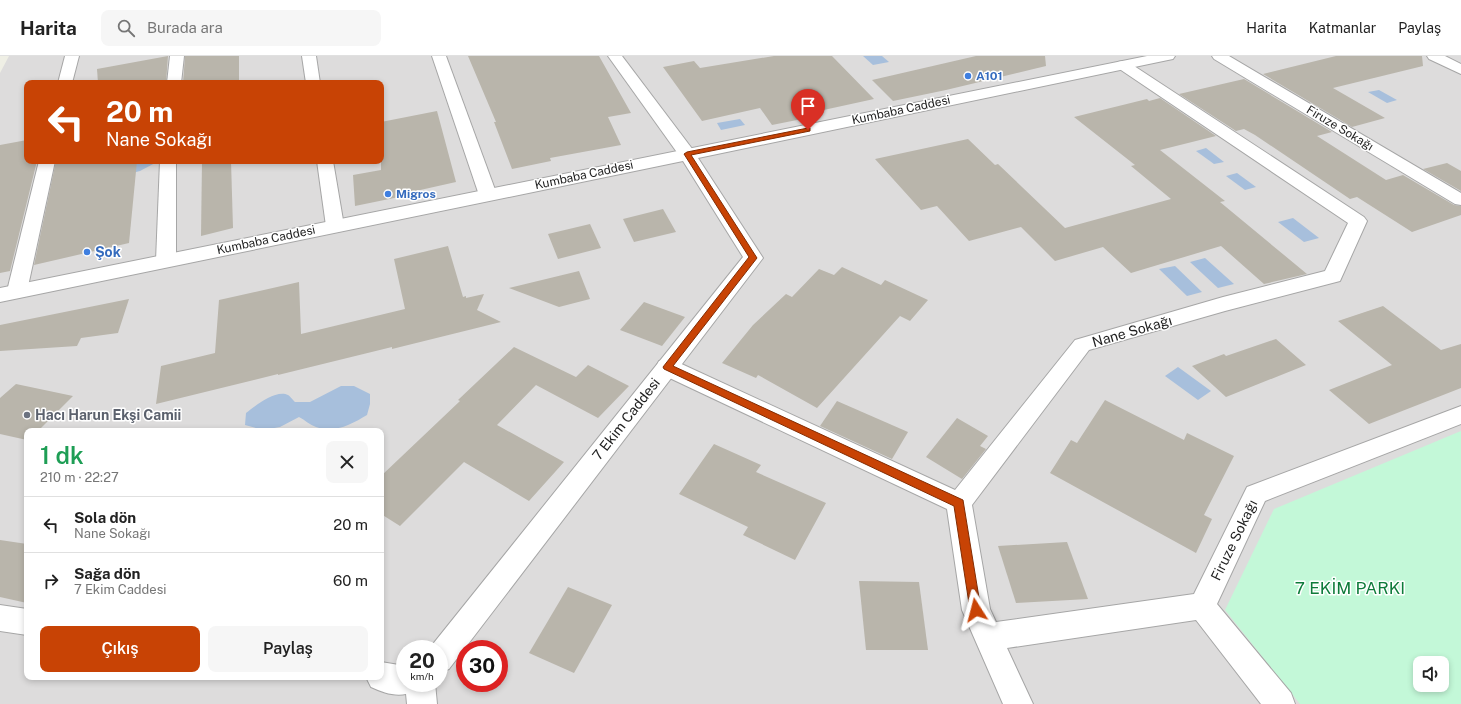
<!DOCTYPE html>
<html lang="tr">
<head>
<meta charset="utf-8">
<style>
  body { margin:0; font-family:"Public Sans",sans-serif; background:#f6f6f6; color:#222; height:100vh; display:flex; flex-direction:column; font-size:15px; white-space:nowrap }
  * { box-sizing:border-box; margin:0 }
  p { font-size:13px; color:#767676 }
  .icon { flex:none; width:22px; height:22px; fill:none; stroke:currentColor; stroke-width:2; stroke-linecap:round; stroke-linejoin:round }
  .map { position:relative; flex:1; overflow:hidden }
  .panel { position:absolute; left:24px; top:372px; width:360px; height:252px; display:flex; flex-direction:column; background:#fff; border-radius:8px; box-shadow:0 2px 6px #0003 }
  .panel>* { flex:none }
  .top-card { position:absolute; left:24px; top:24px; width:360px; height:84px; border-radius:8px; box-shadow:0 2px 6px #0003; background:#c84305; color:#fff; overflow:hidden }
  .tools { position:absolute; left:1413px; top:600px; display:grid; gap:8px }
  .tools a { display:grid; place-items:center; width:36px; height:36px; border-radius:8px; background:#fff; box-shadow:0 2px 6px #0003; font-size:20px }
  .speed { position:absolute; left:396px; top:584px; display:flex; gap:8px; font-size:20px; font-weight:700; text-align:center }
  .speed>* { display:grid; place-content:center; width:52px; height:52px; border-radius:50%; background:#fff; box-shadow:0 2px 6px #0003; line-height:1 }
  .speed small { font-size:10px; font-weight:400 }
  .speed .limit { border:6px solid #d22; background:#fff; color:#111 }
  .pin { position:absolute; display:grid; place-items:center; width:34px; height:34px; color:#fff; margin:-41px -17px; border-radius:50% 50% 50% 0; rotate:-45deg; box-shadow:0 0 4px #0007 }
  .pin .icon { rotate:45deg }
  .me { position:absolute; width:44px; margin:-22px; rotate:351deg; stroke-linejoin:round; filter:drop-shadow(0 0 3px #0008) }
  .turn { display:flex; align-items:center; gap:14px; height:84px; padding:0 16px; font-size:18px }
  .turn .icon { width:52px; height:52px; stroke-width:2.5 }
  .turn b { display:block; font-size:28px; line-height:34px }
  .round { display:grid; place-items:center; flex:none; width:42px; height:42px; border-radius:8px; background:#f6f6f6 }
  .headline { display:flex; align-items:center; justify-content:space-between; height:68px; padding:0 16px }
  h1 { font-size:24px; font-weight:600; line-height:30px; color:#1e9e55 }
  .action { display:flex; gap:8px; margin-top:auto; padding:8px 16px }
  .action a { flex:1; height:46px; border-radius:8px; background:#c84305; color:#fff; font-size:16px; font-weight:600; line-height:46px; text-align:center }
  .action a+a { background:#f6f6f6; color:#222 }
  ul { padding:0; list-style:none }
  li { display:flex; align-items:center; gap:12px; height:56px; padding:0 16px; border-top:1px solid #e0e0e0 }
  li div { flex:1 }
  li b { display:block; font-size:15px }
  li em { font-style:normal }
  header { display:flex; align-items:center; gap:24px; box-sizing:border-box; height:56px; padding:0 20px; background:#fff; border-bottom:1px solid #e0e0e0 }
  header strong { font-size:19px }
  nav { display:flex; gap:22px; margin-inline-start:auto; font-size:14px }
  .search { width:280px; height:36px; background:#f6f6f6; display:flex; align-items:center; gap:10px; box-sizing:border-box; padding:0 14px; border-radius:8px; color:#767676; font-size:15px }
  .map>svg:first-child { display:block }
</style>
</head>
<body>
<header>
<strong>Harita</strong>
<div class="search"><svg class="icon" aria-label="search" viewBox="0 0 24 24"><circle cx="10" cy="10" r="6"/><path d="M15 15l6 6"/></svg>Burada ara</div>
<nav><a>Harita</a><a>Katmanlar</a><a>Paylaş</a></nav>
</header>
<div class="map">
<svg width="1461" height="648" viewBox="0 0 1461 648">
  <rect width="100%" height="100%" fill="#efefe5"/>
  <path fill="#dddcdc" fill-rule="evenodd" d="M9 0H1461V648H0V17ZM27 27H381V105H27ZM27 375H381V621H27ZM405 593H439V627H405ZM465 593H499V627H465ZM1420 607H1442V629H1420Z"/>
  <path fill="#c3f8d8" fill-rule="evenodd" d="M1461 375V648H1300L1225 554 1274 453ZM1420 607H1442V629H1420Z"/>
  <g fill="#a7bfdc">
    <polygon points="863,0 882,0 889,6 873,9"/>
    <polygon points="1379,34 1397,44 1387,47 1368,36"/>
    <polygon points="740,63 745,69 721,74 717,67"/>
    <polygon points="1206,92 1224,106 1214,108 1196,95"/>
    <polygon points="137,105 157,105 157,106 140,115 128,118 132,108"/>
    <polygon points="1237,117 1256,131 1245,134 1226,120"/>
    <polygon points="1293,162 1319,182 1304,186 1278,166"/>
    <polygon points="1205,202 1234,228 1218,232 1190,206"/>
    <polygon points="1175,210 1202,236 1187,240 1159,213"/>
    <polygon points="1178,311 1211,335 1198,344 1165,320"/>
    <path d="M341 330H354L370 338V348L367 359C352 368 334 378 316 371 310 369 305 364 299 361L280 371 263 374 245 369 246 357C255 350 276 333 288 339 290 340 293 344 295 346H310Z"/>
  </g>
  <g fill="#b9b5ab">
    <polygon points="168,0 166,27 98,27 97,13"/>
    <polygon points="185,0 239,0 239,27 183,27"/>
    <polygon points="468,0 599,0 631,57 608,61 621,89 550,102 551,105 512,113 494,66 496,66"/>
    <polygon points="774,0 832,0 874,43 819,55 822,59 772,69 760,52 702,65 663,11 694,5 700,12"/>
    <polygon points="976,0 1045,0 1046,10 946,34 893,45 872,24"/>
    <polygon points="1336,0 1422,0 1423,10 1333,32 1385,62 1352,71 1263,18"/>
    <polygon points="1244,23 1332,76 1317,80 1386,124 1403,119 1454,149 1461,150 1461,159 1412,176 1357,141 1350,143 1255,79 1244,73 1236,75 1179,38"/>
    <polygon points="1160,42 1216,80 1160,94 1225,145 1220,146 1307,218 1264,228 1221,190 1131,217 1103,191 1055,205 1021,171 969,185 937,150 921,154 875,103 968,83 995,109 998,108 1065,172 1171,143 1131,110 1135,109 1074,61 1147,43 1149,45"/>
    <polygon points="437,55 456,126 398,139 399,141 355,150 353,119 381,114 381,66"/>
    <polygon points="27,84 27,105 37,105 10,215 0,217 0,89"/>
    <polygon points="56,105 137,105 129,187 34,209"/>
    <polygon points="202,105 231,105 233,172 201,180"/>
    <polygon points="1447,107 1461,115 1461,135 1423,113"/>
    <polygon points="663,153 676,176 634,186 623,163"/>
    <polygon points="590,168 601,192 558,203 548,178"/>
    <polygon points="448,190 463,241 466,240 466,242 484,238 477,254 501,266 392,293 392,291 278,319 278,318 156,348 161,310 215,297 219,244 299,226 301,278 405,253 394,203"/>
    <polygon points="842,211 881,229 885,224 928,244 910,265 900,260 817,352 758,319 756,322 722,307 753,269 786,238 792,241 819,213 834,219"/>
    <polygon points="579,215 590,243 559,251 509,232"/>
    <polygon points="129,243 118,277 81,282 77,290 0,295 0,269"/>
    <polygon points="644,246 685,261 662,290 620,274"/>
    <polygon points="1383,250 1441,294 1461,288 1461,332 1369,368 1329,334 1392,309 1338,265"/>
    <polygon points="1276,283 1306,309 1226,341 1192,310 1224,298 1226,300"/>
    <polygon points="514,291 576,321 588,309 629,330 598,362 536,329 497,369 564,406 529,445 464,406 400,470 381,458 381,420 460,345 458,344"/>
    <polygon points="16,328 73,340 38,375 27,375 27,384 0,378 0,342"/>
    <polygon points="1105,344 1184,384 1187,377 1234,400 1204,459 1212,463 1196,497 1050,417 1071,384 1077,387"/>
    <polygon points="837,345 908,376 892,403 820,370"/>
    <polygon points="957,362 988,380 980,390 986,393 962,423 926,401"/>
    <polygon points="714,388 761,409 756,416 826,447 795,504 743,479 748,471 679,438"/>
    <polygon points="0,484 27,488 27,547 0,541"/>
    <polygon points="1067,486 1088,543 1016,547 998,490"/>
    <polygon points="859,525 919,526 928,594 866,594"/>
    <polygon points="568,531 612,549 574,617 529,597"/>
  </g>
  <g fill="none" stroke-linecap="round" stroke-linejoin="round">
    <defs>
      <g id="minor">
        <polygon points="65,0 79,0 72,27 58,27"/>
        <polygon points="170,0 184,0 181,27 167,27"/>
        <polygon points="302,0 316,0 320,27 306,27"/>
        <polygon points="432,0 446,0 497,139 494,143 488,144 482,143 479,139"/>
        <polygon points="608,0 622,0 693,94 695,98 693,102 687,103 681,102"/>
        <polygon points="1212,0 1229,0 1461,137 1461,149 1455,148 1214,3"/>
        <polygon points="1427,0 1445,0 1461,8 1461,18 1429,3"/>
        <polygon points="1123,5 1128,6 1364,161 1367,165 1340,225 1225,255 1089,294 972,449 990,553 996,566 1194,538 1247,431 1461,350 1461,368 1265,445 1217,548 1291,637 1295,648 1261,648 1196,564 1007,592 1033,648 1003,648 962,554 947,453 659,317 656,311 659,305 667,303 675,305 955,434 1075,284 1223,241 1325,215 1348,167 1118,12 1116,9 1118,6"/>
        <polygon points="39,105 55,105 27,235 24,240 17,242 10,240 7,235"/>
        <polygon points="160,105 176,105 176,205 173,209 166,211 159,209 156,205"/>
        <polygon points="317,105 333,105 344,170 341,174 335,176 329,174 326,170"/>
        <polygon points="0,549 27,553 27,579 0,575"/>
        <path d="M381 606 405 610V627H419L415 635C400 642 386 638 371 631L366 621H381Z"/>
      </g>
      <g id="tertiary">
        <polygon points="1147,0 1175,0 1173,3 1168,4 698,102 763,202 449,613 439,617 439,593 429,593 743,201 683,105 0,246 0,232"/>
        <polygon points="405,627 435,627 437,648 407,648"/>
      </g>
    </defs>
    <use href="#minor" stroke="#a6a6a6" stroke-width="2"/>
    <use href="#tertiary" stroke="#a6a6a6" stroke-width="2"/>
    <use href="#minor" fill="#fff" fill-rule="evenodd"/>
    <use href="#tertiary" fill="#fff" fill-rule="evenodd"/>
  </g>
  <polygon fill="#c84305" stroke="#822c03" points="808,72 810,72 810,75 691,99 757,202 673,310 963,444 981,554 980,558 976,560 971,558 970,554 954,450 664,313 663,311 749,201 684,98 687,96"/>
  <g fill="#3f7fe0" stroke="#fff" stroke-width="1.5">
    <circle cx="968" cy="20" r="4"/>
    <circle cx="388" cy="138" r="4"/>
    <circle cx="87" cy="196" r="4"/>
  </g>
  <circle fill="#6b7280" stroke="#fff" stroke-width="1.5" cx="27" cy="359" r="4"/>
  <g text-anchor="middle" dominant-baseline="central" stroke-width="3" stroke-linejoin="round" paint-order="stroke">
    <g font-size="12" font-weight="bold" fill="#366cbe" stroke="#fff" text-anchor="start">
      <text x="976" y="20">A101</text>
      <text x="396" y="138">Migros</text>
    </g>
    <g font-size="12" fill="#1f1f1f" stroke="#fff">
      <text transform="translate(901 54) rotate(-12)">Kumbaba Caddesi</text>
      <text transform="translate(1340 72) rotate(31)">Firuze Sokağı</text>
      <text transform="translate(584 119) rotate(-12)">Kumbaba Caddesi</text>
      <text transform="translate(266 184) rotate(-12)">Kumbaba Caddesi</text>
    </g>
    <g font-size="14" font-weight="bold" fill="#366cbe" stroke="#fff" text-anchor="start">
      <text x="95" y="196">Şok</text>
    </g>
    <g font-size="14" fill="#1f1f1f" stroke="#fff">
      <text transform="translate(1132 275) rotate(-16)">Nane Sokağı</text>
      <text transform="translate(626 363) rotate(-52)">7 Ekim Caddesi</text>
      <text transform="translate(1234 484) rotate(-64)">Firuze Sokağı</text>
    </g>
    <g font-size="14" font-weight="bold" fill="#5b616d" stroke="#fff" text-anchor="start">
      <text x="35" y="359">Hacı Harun Ekşi Camii</text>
    </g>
    <g font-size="17" fill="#0e7b3a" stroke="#fff">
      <text x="1350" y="532">7 EKİM PARKI</text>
    </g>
  </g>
</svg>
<div class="tools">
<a><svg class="icon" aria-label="sound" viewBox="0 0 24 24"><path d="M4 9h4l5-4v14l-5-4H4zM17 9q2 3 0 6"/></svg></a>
</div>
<div class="speed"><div>20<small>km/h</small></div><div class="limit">30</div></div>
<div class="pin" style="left:808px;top:74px;background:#d93025"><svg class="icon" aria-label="arrive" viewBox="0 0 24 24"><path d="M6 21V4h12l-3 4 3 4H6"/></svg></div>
<svg class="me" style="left:976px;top:554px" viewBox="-20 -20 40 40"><path d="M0-17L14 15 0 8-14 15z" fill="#c84305" stroke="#fff" stroke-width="4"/></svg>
<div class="top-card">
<div class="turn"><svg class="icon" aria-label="left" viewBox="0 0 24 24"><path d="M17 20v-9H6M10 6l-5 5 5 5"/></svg><div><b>20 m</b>Nane Sokağı</div></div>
</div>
<section class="panel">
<div class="headline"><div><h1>1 dk</h1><p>210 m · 22:27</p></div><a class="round"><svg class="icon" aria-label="close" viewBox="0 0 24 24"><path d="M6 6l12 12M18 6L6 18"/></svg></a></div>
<ul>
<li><svg class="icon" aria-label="left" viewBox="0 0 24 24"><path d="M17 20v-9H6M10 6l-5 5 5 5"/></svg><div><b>Sola dön</b><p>Nane Sokağı</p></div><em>20 m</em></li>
<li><svg class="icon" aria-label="right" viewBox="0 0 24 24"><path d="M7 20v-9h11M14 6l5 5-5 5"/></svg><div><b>Sağa dön</b><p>7 Ekim Caddesi</p></div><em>60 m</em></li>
</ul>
<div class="action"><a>Çıkış</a><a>Paylaş</a></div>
</section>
</div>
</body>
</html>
